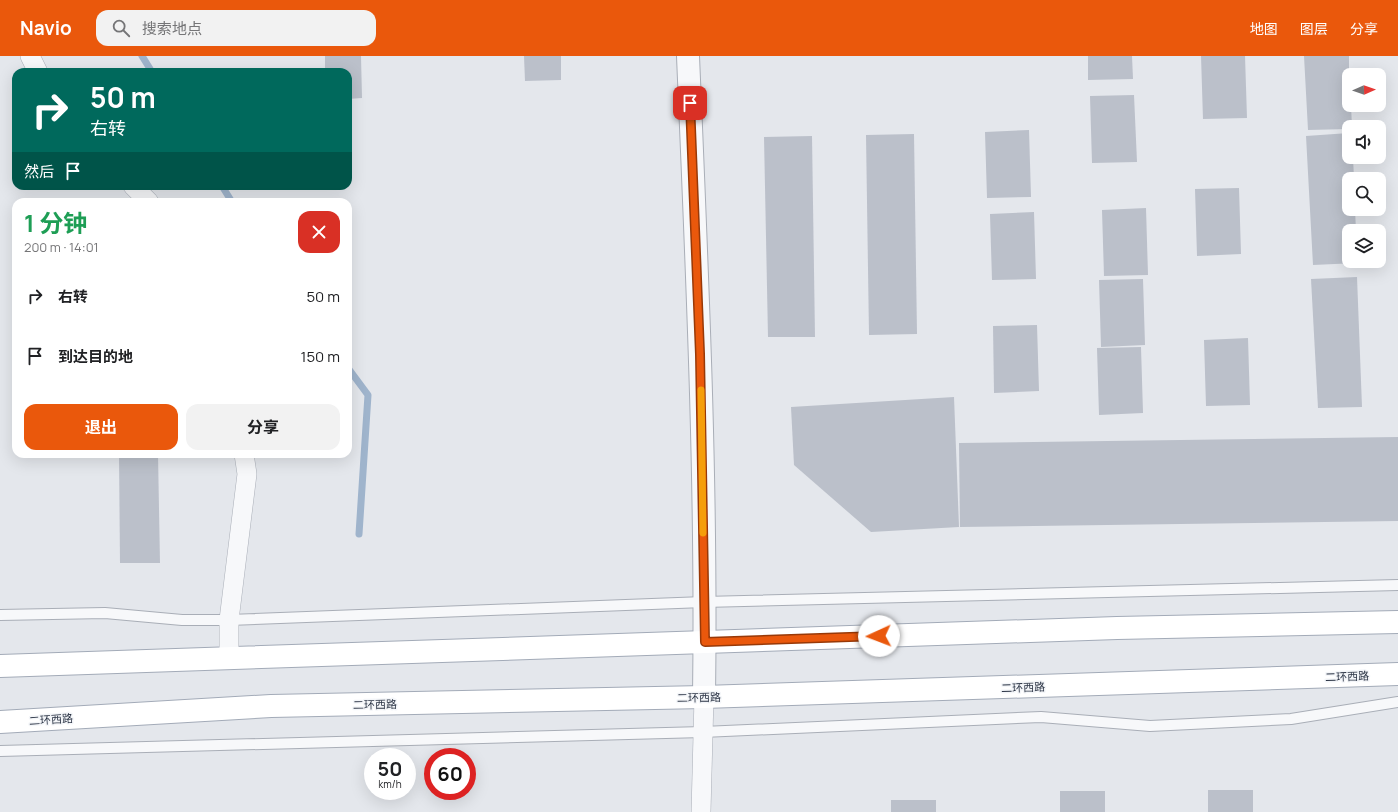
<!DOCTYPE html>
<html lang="zh">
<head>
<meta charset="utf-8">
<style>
  body { margin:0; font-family:Manrope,"Noto Sans SC",sans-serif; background:#f2f2f2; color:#202124; height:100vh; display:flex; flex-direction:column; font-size:15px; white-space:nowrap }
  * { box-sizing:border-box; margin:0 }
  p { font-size:13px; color:#757577 }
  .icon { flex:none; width:22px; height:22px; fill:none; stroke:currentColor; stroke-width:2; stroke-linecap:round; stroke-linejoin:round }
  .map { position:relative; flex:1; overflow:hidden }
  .sheet { position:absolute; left:12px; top:142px; width:340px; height:260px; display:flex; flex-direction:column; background:#fff; border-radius:12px; box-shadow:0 4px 16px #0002 }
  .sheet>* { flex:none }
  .banner { position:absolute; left:12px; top:12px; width:340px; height:122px; border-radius:12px; box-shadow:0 4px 16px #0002; background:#00695c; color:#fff; overflow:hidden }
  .needle { width:26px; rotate:88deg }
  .controls { position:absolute; left:1342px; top:12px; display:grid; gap:8px }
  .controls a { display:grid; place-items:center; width:44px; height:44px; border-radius:8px; background:#fff; box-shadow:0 4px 16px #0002; font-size:20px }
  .speed { position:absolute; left:364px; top:692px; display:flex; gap:8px; font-size:20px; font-weight:700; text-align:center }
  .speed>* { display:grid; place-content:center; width:52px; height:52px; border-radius:50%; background:#fff; box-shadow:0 4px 16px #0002; line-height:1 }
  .speed small { font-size:10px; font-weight:400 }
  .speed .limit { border:6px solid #d22; background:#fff; color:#111 }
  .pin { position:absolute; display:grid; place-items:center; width:34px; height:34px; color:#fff; margin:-17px; border-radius:8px; box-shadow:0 2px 6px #0006 }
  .me { position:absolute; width:44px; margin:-22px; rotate:268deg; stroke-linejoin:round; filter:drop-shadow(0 0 3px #0008) }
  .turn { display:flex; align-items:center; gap:14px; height:84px; padding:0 12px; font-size:18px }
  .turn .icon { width:52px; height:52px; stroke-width:2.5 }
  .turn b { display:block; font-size:28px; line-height:34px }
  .then { display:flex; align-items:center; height:38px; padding:0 12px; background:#0003; gap:8px; font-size:15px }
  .round { display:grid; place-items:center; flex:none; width:42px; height:42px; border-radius:12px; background:#f2f2f2 }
  .headline { display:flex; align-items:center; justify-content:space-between; height:68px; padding:0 12px }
  h1 { font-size:24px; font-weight:700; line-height:30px; color:#1e9e55 }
  .button { display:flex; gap:8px; margin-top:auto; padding:8px 12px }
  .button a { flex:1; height:46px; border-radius:12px; background:#ea580c; color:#fff; font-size:16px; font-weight:700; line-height:46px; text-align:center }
  .button a+a { background:#f2f2f2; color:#202124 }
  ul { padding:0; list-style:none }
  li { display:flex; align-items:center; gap:12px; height:60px; padding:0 12px }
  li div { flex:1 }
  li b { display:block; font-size:15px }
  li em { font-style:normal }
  header { display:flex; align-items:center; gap:24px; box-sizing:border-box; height:56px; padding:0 20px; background:#ea580c; color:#fff }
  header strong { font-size:19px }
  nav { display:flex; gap:22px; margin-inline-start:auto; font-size:14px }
  .search { width:280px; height:36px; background:#f2f2f2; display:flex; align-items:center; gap:10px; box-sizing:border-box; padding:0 14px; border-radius:12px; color:#757577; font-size:15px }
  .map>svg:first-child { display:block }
</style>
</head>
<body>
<header>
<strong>Navio</strong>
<div class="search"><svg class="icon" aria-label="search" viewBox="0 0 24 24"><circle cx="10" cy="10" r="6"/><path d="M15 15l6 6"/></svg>搜索地点</div>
<nav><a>地图</a><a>图层</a><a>分享</a></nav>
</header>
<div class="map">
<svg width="1398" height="756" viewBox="0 0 1398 756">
  <rect width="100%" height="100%" fill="#e4e7ec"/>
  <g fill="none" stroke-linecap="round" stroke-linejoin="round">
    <g stroke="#9fb4cc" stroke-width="7">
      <polyline points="142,0 152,16"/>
      <polyline points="222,130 232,146"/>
      <polyline points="348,312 368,339 359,478"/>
    </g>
  </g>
  <g fill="#bbc0ca">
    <polygon points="325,0 361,0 362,42 348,43 348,16 325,16"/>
    <polygon points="524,0 561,0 561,24 525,25"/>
    <polygon points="1088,0 1132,0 1133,23 1088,24"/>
    <polygon points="1201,0 1245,0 1247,62 1203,63"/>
    <polygon points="1304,0 1349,0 1349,49 1351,49 1352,71 1349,71 1349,73 1308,74"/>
    <polygon points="1134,39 1137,106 1092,107 1090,40"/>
    <polygon points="1029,74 1031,141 987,142 985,76"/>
    <polygon points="1349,77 1349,101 1353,101 1354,123 1349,123 1349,153 1355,153 1356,175 1349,175 1349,205 1357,205 1357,207 1313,209 1306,80"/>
    <polygon points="914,78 917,278 869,279 866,79"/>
    <polygon points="812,80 815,281 768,281 764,81"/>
    <polygon points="1239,132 1241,198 1197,200 1195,133"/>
    <polygon points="1146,152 1148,219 1104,220 1102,154"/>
    <polygon points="1034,156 1036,223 992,224 990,158"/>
    <polygon points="1357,221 1362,351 1318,352 1311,223"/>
    <polygon points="1143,223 1145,289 1101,291 1099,224"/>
    <polygon points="1037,269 1039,335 994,337 993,270"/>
    <polygon points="1248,282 1250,349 1206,350 1204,284"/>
    <polygon points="1141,291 1143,357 1099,359 1097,292"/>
    <polygon points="954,341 959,471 871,476 794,409 791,351"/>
    <polygon points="1398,381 1398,465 960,471 959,387"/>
    <polygon points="119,398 158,398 160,507 120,507"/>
    <rect x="1208" y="734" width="45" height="22"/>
    <rect x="1060" y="735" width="45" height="21"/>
    <rect x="891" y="744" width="45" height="12"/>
  </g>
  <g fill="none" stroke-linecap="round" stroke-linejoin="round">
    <defs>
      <g id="service">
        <polyline points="0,559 105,557 182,564 229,564 704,546 1398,529"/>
        <polyline points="0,695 703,676 1041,661 1150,670 1291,663 1398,646"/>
      </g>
      <g id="minor">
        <polyline points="30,0 38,16"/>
        <polyline points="133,130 149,146"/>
        <polyline points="229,603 229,564 247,418 244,398"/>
        <polyline points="701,756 704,641"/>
      </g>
      <path id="tertiary" d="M688 0C697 214 707 427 704 641"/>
      <g id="primary">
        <polyline points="0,610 1117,572 1398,566"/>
        <polyline points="0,666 271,650 704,641 1398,618"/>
      </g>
    </defs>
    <use href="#service" stroke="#a9aeb7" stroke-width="12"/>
    <use href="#minor" stroke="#a9aeb7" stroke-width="20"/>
    <use href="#tertiary" stroke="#a9aeb7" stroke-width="24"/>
    <use href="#primary" stroke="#a3abb8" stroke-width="24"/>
    <use href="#service" stroke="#f7f8fa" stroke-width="10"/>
    <use href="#minor" stroke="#f7f8fa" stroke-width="19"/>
    <use href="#tertiary" stroke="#f7f8fa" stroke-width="22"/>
    <use href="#primary" stroke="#fff" stroke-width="22"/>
  </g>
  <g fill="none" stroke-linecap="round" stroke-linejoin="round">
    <defs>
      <polyline id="route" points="690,47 700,298 705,586 879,580"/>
    </defs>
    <use href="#route" stroke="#983908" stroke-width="10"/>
    <use href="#route" stroke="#ea580c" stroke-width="7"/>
    <polyline stroke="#f59e0b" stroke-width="7" points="701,334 703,477"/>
  </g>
  <g text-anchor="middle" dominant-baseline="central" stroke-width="3" stroke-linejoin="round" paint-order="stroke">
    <g font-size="11" fill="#2b3445" stroke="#f4f6f9">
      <text transform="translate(1347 620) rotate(-2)">二环西路</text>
      <text transform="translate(1023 631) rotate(-2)">二环西路</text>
      <text transform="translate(699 641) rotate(-1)">二环西路</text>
      <text transform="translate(375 648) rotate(-1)">二环西路</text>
      <text transform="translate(51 663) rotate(-4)">二环西路</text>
    </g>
  </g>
</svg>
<div class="controls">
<a><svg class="needle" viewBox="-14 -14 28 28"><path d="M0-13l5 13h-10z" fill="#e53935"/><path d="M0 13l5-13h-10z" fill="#757577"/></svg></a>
<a><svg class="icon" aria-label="sound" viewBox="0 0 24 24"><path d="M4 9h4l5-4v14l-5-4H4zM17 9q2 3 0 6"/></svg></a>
<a><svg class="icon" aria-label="search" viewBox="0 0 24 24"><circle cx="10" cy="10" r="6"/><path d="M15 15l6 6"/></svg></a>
<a><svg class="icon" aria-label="layers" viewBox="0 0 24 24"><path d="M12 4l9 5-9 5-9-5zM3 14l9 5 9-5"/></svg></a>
</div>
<div class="speed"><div>50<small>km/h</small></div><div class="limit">60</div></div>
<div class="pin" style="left:690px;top:47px;background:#d93025"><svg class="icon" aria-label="arrive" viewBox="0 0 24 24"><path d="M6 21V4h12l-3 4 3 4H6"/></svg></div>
<svg class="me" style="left:879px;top:580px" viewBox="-20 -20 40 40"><circle r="19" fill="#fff"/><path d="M0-13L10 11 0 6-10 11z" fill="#ea580c"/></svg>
<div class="banner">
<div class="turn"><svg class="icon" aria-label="right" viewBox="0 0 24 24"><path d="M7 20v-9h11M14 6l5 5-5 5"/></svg><div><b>50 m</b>右转</div></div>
<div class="then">然后<svg class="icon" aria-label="arrive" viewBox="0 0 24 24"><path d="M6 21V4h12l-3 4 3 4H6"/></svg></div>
</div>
<section class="sheet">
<div class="headline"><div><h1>1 分钟</h1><p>200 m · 14:01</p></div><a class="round" style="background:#d93025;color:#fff"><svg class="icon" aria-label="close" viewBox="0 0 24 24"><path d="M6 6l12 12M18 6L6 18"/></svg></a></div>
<ul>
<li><svg class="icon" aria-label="right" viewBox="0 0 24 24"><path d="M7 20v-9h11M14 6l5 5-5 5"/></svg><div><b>右转</b></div><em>50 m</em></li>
<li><svg class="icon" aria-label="arrive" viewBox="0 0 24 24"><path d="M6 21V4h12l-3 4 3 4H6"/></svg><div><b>到达目的地</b></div><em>150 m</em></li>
</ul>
<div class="button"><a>退出</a><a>分享</a></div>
</section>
</div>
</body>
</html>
